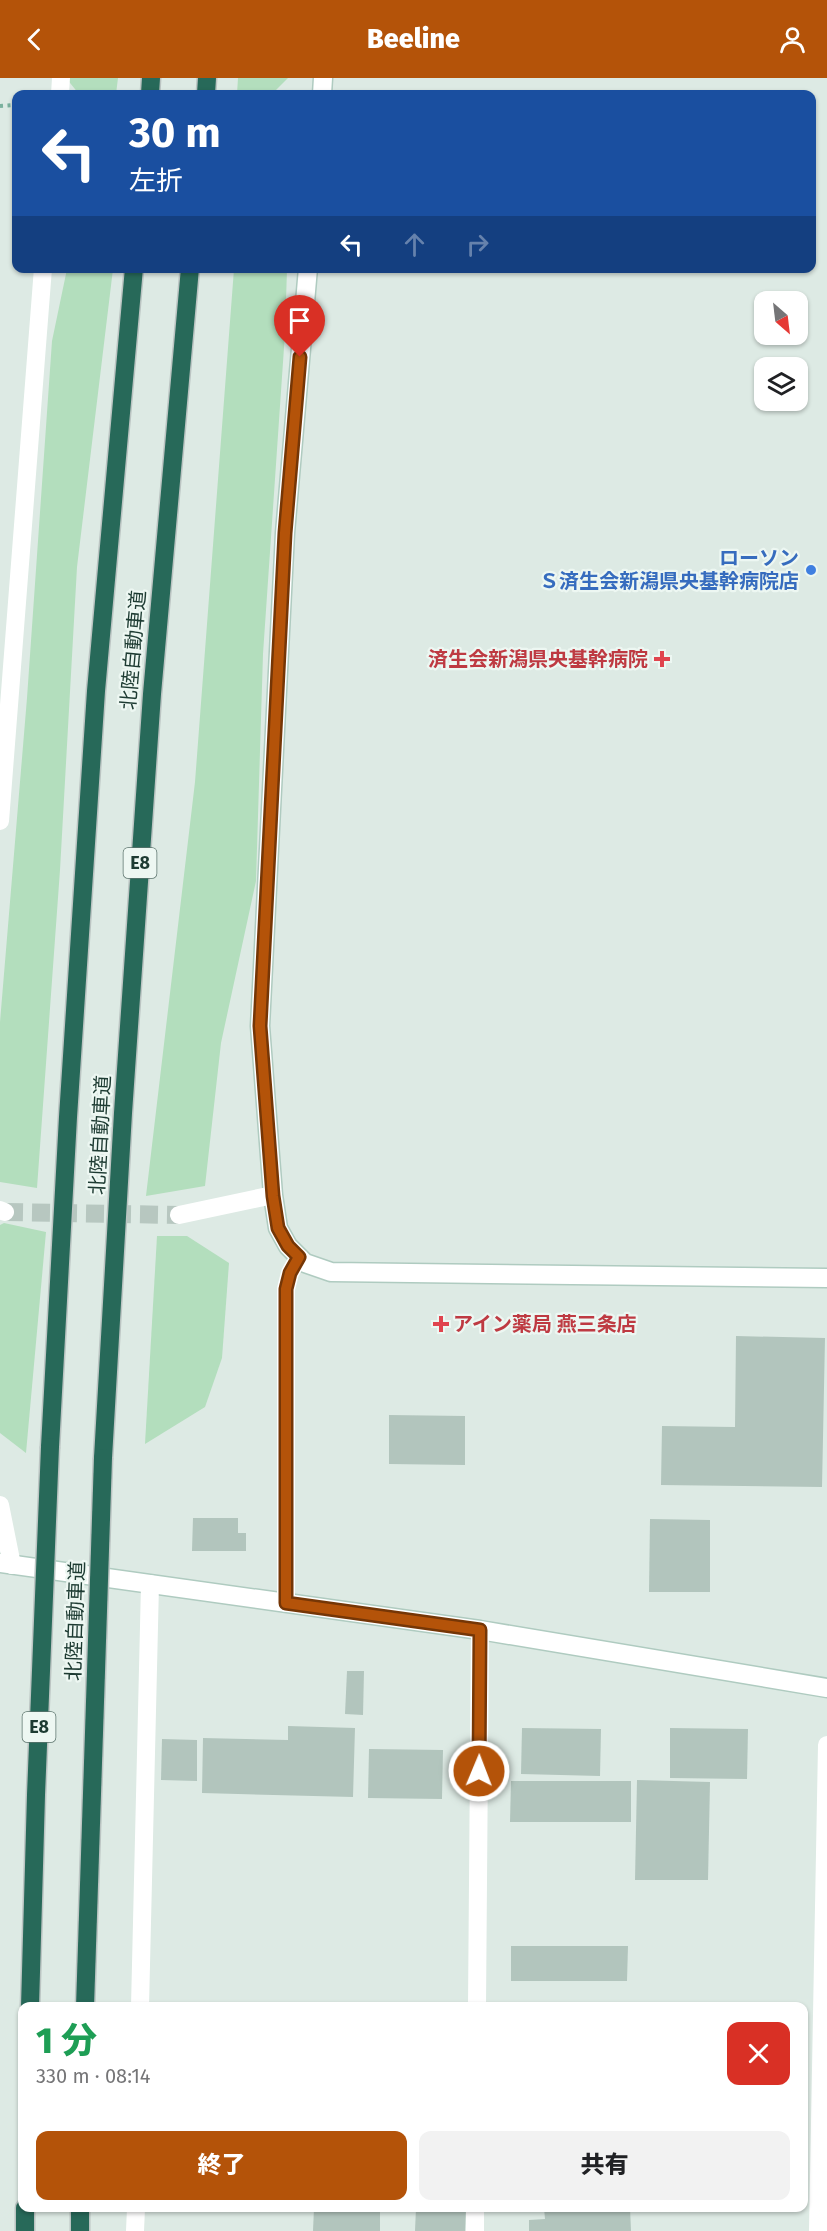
<!DOCTYPE html>
<html lang="ja">
<head>
<meta charset="utf-8">
<style>
  body { margin:0; font-family:"Fira Sans","Noto Sans JP",sans-serif; background:#f2f2f2; color:#202124; height:100vh; display:flex; flex-direction:column; font-size:22px; white-space:nowrap }
  * { box-sizing:border-box; margin:0 }
  p { font-size:20px; color:#757577 }
  .icon { flex:none; width:33px; height:33px; fill:none; stroke:currentColor; stroke-width:2; stroke-linecap:round; stroke-linejoin:round }
  .map { position:relative; flex:1; overflow:hidden }
  .panel { position:absolute; left:18px; top:1924px; width:790px; height:210px; display:flex; flex-direction:column; background:#fff; border-radius:12px; box-shadow:0 2px 4px #0004 }
  .panel>* { flex:none }
  .hud { position:absolute; left:12px; top:12px; width:804px; height:183px; border-radius:12px; box-shadow:0 2px 4px #0004; background:#1a4fa0; color:#fff; overflow:hidden }
  .needle { width:39px; rotate:152deg }
  .tools { position:absolute; left:754px; top:213px; display:grid; gap:12px }
  .tools a { display:grid; place-items:center; width:54px; height:54px; border-radius:12px; background:#fff; box-shadow:0 2px 4px #0004; font-size:30px }
  .pin { position:absolute; display:grid; place-items:center; width:51px; height:51px; color:#fff; margin:-62px -26px; border-radius:50% 50% 50% 0; rotate:-45deg; box-shadow:0 0 6px #0007 }
  .pin .icon { rotate:45deg }
  .me { position:absolute; width:66px; margin:-33px; rotate:1deg; stroke-linejoin:round; filter:drop-shadow(0 0 4px #0008) }
  .turn { display:flex; align-items:center; gap:21px; height:126px; padding:0 18px; font-size:27px }
  .turn .icon { width:78px; height:78px; stroke-width:2.5 }
  .turn b { display:block; font-size:42px; line-height:51px }
  .lanes { display:flex; align-items:center; height:57px; padding:0 18px; background:#0003; justify-content:center; gap:30px; direction:ltr }
  .lanes .off { opacity:.35 }
  .round { display:grid; place-items:center; flex:none; width:63px; height:63px; border-radius:12px; background:#f2f2f2 }
  .summary { display:flex; align-items:center; justify-content:space-between; height:102px; padding:0 18px }
  h1 { font-size:36px; font-weight:800; line-height:45px; color:#1e9e55 }
  .button { display:flex; gap:12px; margin-top:auto; padding:12px 18px }
  .button a { flex:1; height:69px; border-radius:12px; background:#b45309; color:#fff; font-size:24px; font-weight:800; line-height:69px; text-align:center }
  .button a+a { background:#f2f2f2; color:#202124 }
  header { display:flex; justify-content:space-between; align-items:center; height:78px; padding:0 18px; background:#b45309; color:#fff; font-size:27px; font-weight:800 }
  .map>svg:first-child { display:block }
</style>
</head>
<body>
<header><svg class="icon" aria-label="back" viewBox="0 0 24 24"><path d="M15 5l-7 7 7 7"/></svg>Beeline<svg class="icon" aria-label="person" viewBox="0 0 24 24"><circle cx="12" cy="8" r="4"/><path d="M4 21q1-7 8-7t8 7"/></svg></header>
<div class="map">
<svg width="827" height="2153" viewBox="0 0 827 2153">
  <rect width="100%" height="100%" fill="#ddeae4"/>
  <g fill="#b3debd">
    <polygon points="66,0 118,0 116,16 79,16"/>
    <polygon points="238,0 288,0 272,16 237,16"/>
    <polygon points="67,191 113,191 77,489 60,792 37,1110 0,1104 0,944 27,620 52,263"/>
    <polygon points="234,191 287,191 285,255 263,576 256,803 221,965 205,1108 146,1118 195,704"/>
    <polygon points="4,1145 46,1154 26,1375 0,1355 0,1147"/>
    <polygon points="157,1158 187,1158 229,1185 222,1280 205,1329 145,1366"/>
  </g>
  <g fill="#b2c5bd">
    <polygon points="736,1258 825,1260 822,1409 661,1407 662,1348 735,1349"/>
    <polygon points="389,1337 465,1338 465,1387 389,1386"/>
    <polygon points="193,1440 238,1440 238,1455 246,1455 246,1473 192,1473"/>
    <polygon points="650,1441 710,1442 710,1514 649,1514"/>
    <polygon points="347,1593 364,1593 363,1637 345,1636"/>
    <polygon points="288,1648 355,1650 353,1719 202,1715 203,1660 288,1662"/>
    <polygon points="522,1650 601,1651 600,1698 521,1696"/>
    <polygon points="670,1650 748,1651 747,1701 670,1700"/>
    <polygon points="162,1661 197,1662 197,1703 161,1702"/>
    <polygon points="369,1671 443,1672 442,1721 368,1720"/>
    <polygon points="637,1702 710,1704 708,1802 635,1802"/>
    <polygon points="511,1703 631,1703 631,1744 510,1744"/>
    <polygon points="511,1868 628,1868 627,1903 511,1903"/>
    <polygon points="314,2130 380,2130 380,2153 313,2153"/>
    <polygon points="416,2130 466,2130 465,2153 415,2153"/>
    <polygon points="544,2130 630,2130 631,2153 529,2153 529,2142 545,2141"/>
  </g>
  <g fill="none" stroke-linecap="round" stroke-linejoin="round">
    <polyline stroke="#b7c7c0" stroke-width="18" stroke-dasharray="18 9" stroke-linecap="butt" points="5,1134 179,1137"/>
    <defs>
      <g id="secondary">
        <polyline points="322,16 323,0"/>
        <polyline points="308,190 285,455 260,948 273,1117 278,1150 288,1168 305,1185 331,1194 827,1200"/>
        <polyline points="0,1485 480,1552 827,1610"/>
      </g>
      <g id="highway">
        <polyline points="150,16 151,0"/>
        <polyline points="206,16 207,0"/>
        <polyline points="50,1369 68,1039 96,613 134,190"/>
        <polyline points="103,1380 123,1035 152,616 190,190"/>
        <polyline points="25,2153 25,2130"/>
        <polyline points="80,2153 80,2130"/>
      </g>
    </defs>
    <use href="#secondary" stroke="#afcbc0" stroke-width="21"/>
    <use href="#highway" stroke="#bbc4c2" stroke-width="21"/>
    <polyline stroke="#7ab19e" stroke-width="4" stroke-dasharray="3 4.5" stroke-linecap="butt" points="0,28 16,27"/>
    <g stroke="#fff" stroke-width="18">
      <polyline points="60,16 61,0"/>
      <polyline points="0,743 43,190"/>
      <polyline points="0,1132 5,1134"/>
      <polyline points="179,1137 273,1117"/>
      <polyline points="0,1427 12,1487"/>
      <polyline points="286,1525 286,1211 290,1195 299,1179"/>
      <polyline points="140,1929 150,1506"/>
      <polyline points="477,1929 480,1552"/>
      <polyline points="135,2153 136,2130"/>
      <polyline points="475,2153 475,2130"/>
      <polyline points="818,2153 827,1667"/>
    </g>
    <use href="#secondary" stroke="#fff" stroke-width="18"/>
    <use href="#highway" stroke="#276959" stroke-width="18"/>
    <defs>
      <g id="highway-bridge">
        <polyline points="30,1929 36,1717 50,1369"/>
        <polyline points="85,1929 103,1380"/>
      </g>
    </defs>
    <use href="#highway-bridge" stroke="#bbc4c2" stroke-width="21" stroke-linecap="butt"/>
    <use href="#highway-bridge" stroke="#276959" stroke-width="18"/>
  </g>
  <g fill="none" stroke-linecap="round" stroke-linejoin="round">
    <defs>
      <polyline id="route" points="300,279 285,455 260,948 273,1118 278,1150 288,1168 299,1179 290,1195 286,1211 286,1525 480,1552 479,1693"/>
    </defs>
    <use href="#route" stroke="#753606" stroke-width="15"/>
    <use href="#route" stroke="#b45309" stroke-width="10"/>
  </g>
  <circle fill="#3f7fe0" stroke="#edf7f2" stroke-width="2" cx="811" cy="492" r="6"/>
  <g fill="#e0444e" stroke="#edf7f2" stroke-width="2">
    <path d="M659 572h6v6h6v6h-6v6h-6v-6h-6v-6h6z"/>
    <path d="M438 1237h6v6h6v6h-6v6h-6v-6h-6v-6h6z"/>
  </g>
  <g text-anchor="middle" dominant-baseline="central" stroke-width="4.5" stroke-linejoin="round" paint-order="stroke">
    <g fill="#edf7f2" stroke="#5b736c" stroke-width="1.5">
      <rect x="123.5" y="770" width="33" height="30" rx="4.5"/>
      <rect x="22.5" y="1634" width="33" height="30" rx="4.5"/>
    </g>
    <g font-size="18" font-weight="bold" fill="#1d3b32">
      <text x="140" y="785">E8</text>
      <text x="39" y="1649">E8</text>
    </g>
    <g font-size="20" font-weight="bold" fill="#366cbe" stroke="#edf7f2" text-anchor="end">
      <text x="799" y="480">ローソン<tspan x="799" dy="23">Ｓ済生会新潟県央基幹病院店</tspan></text>
    </g>
    <g font-size="20" fill="#1d3b32" stroke="#edf7f2">
      <text transform="translate(133 572) rotate(-85)">北陸自動車道</text>
      <text transform="translate(100 1057) rotate(-87)">北陸自動車道</text>
      <text transform="translate(75 1543) rotate(-88)">北陸自動車道</text>
    </g>
    <g font-size="20" font-weight="bold" fill="#be3a42" stroke="#edf7f2" text-anchor="end">
      <text x="648" y="581">済生会新潟県央基幹病院</text>
      <text x="453" y="1246" text-anchor="start">アイン薬局 燕三条店</text>
    </g>
  </g>
</svg>
<div class="tools">
<a><svg class="needle" viewBox="-14 -14 28 28"><path d="M0-13l5 13h-10z" fill="#e53935"/><path d="M0 13l5-13h-10z" fill="#757577"/></svg></a>
<a><svg class="icon" aria-label="layers" viewBox="0 0 24 24"><path d="M12 4l9 5-9 5-9-5zM3 14l9 5 9-5"/></svg></a>
</div>
<div class="pin" style="left:300px;top:279px;background:#d93025"><svg class="icon" aria-label="arrive" viewBox="0 0 24 24"><path d="M6 21V4h12l-3 4 3 4H6"/></svg></div>
<svg class="me" style="left:479px;top:1693px" viewBox="-20 -20 40 40"><circle r="17" fill="#b45309" stroke="#fff" stroke-width="3"/><path d="M0-11L8 9 0 5-8 9z" fill="#fff"/></svg>
<div class="hud">
<div class="turn"><svg class="icon" aria-label="left" viewBox="0 0 24 24"><path d="M17 20v-9H6M10 6l-5 5 5 5"/></svg><div><b>30 m</b>左折</div></div>
<div class="lanes"><svg class="icon" aria-label="left" viewBox="0 0 24 24"><path d="M17 20v-9H6M10 6l-5 5 5 5"/></svg><svg class="icon off" aria-label="ahead" viewBox="0 0 24 24"><path d="M12 20V5M6 11l6-6 6 6"/></svg><svg class="icon off" aria-label="right" viewBox="0 0 24 24"><path d="M7 20v-9h11M14 6l5 5-5 5"/></svg></div>
</div>
<section class="panel">
<div class="summary"><div><h1>1 分</h1><p>330 m · 08:14</p></div><a class="round" style="background:#d93025;color:#fff"><svg class="icon" aria-label="close" viewBox="0 0 24 24"><path d="M6 6l12 12M18 6L6 18"/></svg></a></div>
<div class="button"><a>終了</a><a>共有</a></div>
</section>
</div>
</body>
</html>
